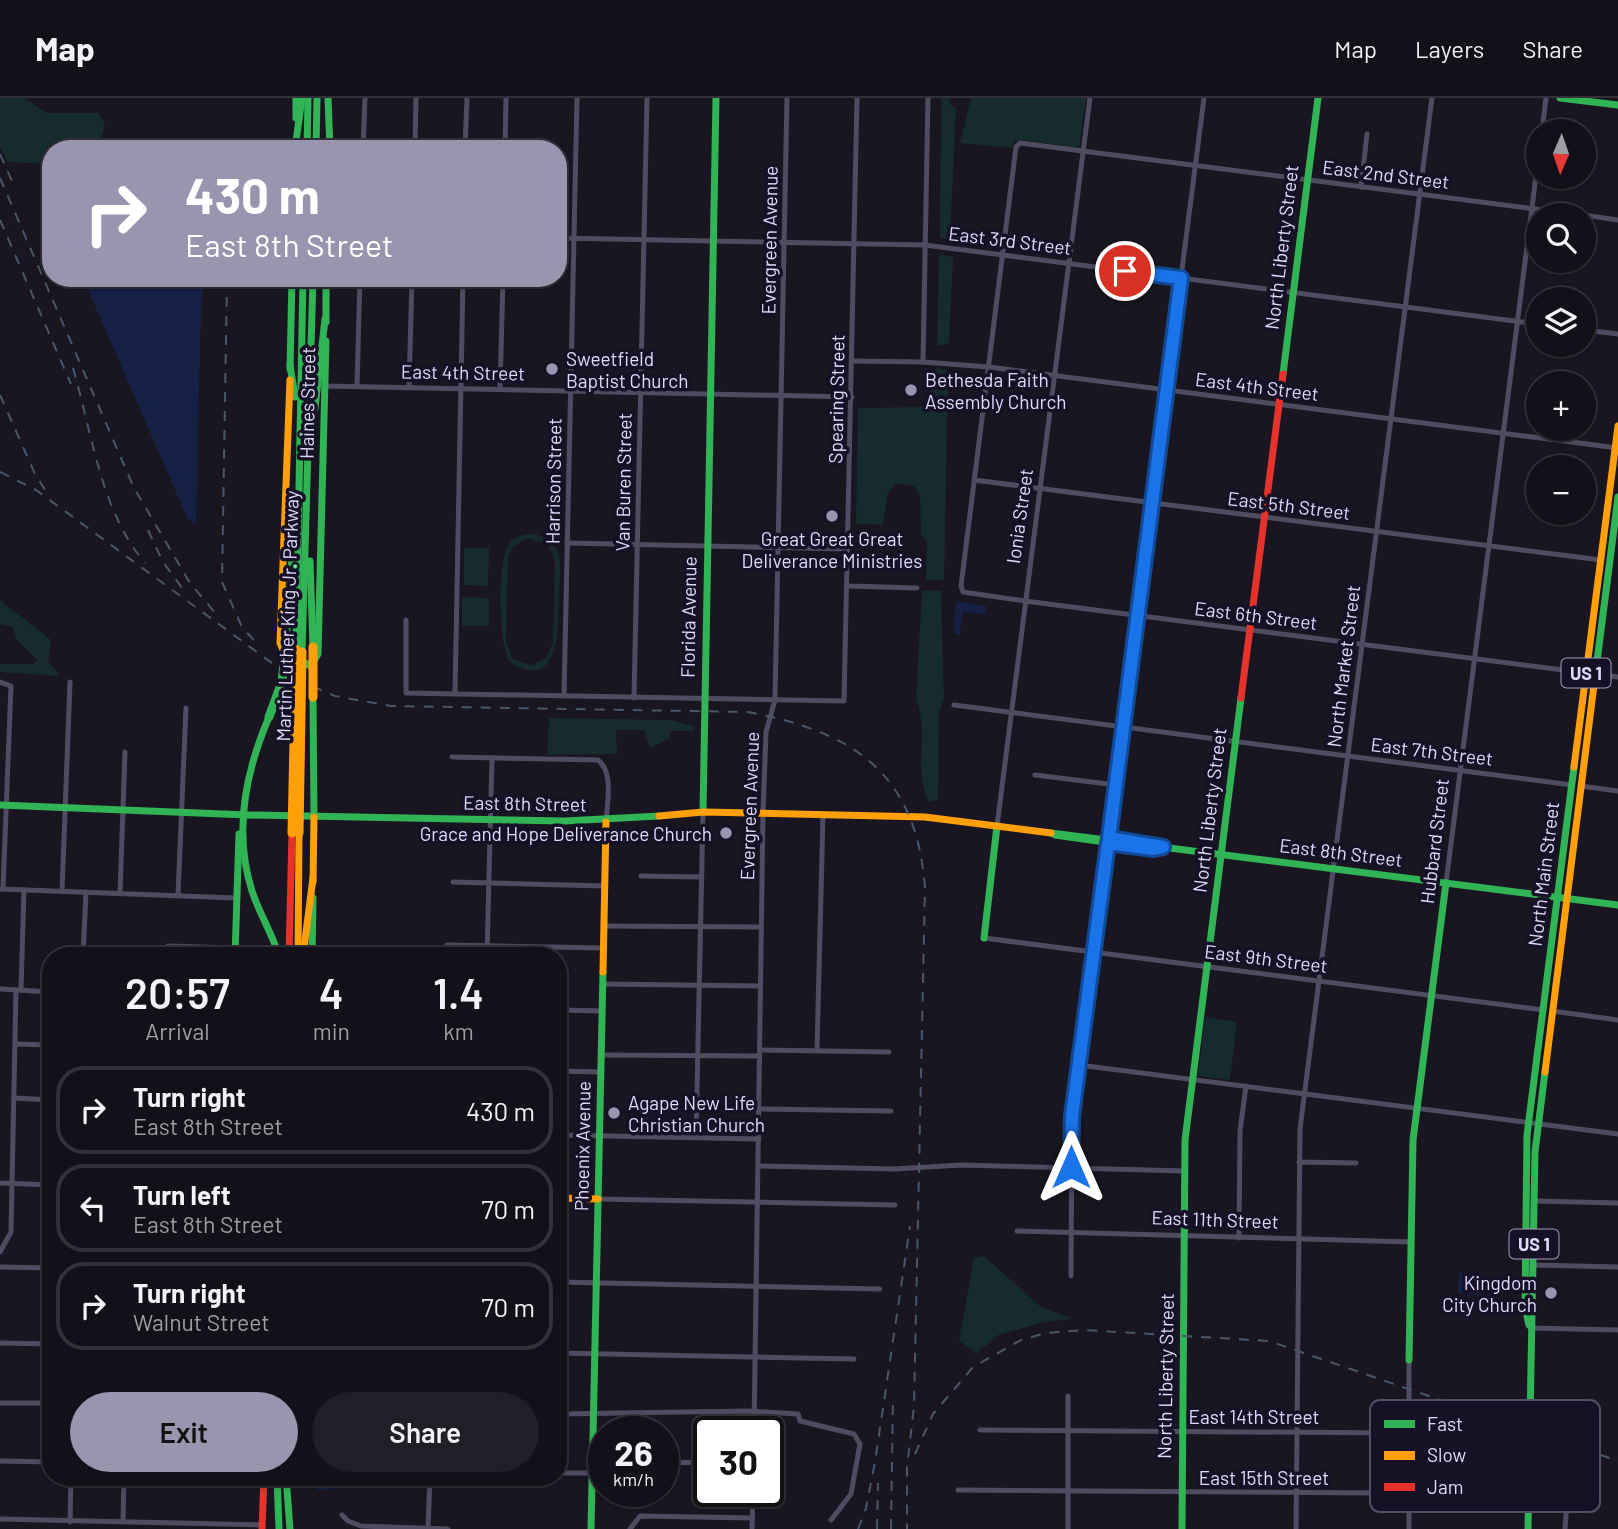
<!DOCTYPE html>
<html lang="en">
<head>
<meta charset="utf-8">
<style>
  body { margin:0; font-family:Barlow,sans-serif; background:#201e26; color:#f1f3f6; height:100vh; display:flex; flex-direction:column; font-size:26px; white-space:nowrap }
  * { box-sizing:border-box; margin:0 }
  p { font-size:23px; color:#9d9da2 }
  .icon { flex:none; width:38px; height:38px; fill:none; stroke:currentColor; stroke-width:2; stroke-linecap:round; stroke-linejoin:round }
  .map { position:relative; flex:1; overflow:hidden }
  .details { position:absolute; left:42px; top:849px; width:525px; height:539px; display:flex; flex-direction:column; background:#131019; border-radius:28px; box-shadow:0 2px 5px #0004,0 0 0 2px #323038 }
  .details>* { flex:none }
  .top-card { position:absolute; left:42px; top:42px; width:525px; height:147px; border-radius:28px; box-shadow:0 2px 5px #0004,0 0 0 2px #323038; background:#9a95af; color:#fff; overflow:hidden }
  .needle { width:46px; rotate:182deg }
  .tools { position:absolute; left:1526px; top:21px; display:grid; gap:14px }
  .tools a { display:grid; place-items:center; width:70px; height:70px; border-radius:50%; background:#131019; box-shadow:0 2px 5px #0004,0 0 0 2px #323038; font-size:35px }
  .speed { position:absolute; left:588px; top:1318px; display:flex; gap:14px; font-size:35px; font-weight:700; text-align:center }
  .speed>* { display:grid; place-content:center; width:91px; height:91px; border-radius:50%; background:#131019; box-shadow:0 2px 5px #0004,0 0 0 2px #323038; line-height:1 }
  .speed small { font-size:18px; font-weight:400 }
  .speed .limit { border:4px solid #111; border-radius:10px; background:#fff; color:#111 }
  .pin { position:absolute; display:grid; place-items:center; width:60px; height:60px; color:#fff; margin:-30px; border:4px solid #fff; border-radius:50%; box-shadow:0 2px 7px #0007 }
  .me { position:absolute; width:77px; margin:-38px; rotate:0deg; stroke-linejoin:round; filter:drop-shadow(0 0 5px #0008) }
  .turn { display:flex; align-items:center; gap:24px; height:147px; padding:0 28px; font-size:32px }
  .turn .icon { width:91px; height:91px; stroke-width:2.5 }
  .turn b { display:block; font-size:49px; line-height:60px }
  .eta { display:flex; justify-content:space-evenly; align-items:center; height:119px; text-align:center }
  .eta b { font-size:42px; font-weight:600; line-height:49px }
  .cta { display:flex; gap:14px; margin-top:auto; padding:14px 28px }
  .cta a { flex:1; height:80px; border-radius:42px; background:#9a95af; color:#111; font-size:28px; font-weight:600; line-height:80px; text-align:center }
  .cta a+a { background:#201e26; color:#f1f3f6 }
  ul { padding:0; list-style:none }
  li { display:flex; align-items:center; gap:21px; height:88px; margin:0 14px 10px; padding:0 14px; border:4px solid #323038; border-radius:28px }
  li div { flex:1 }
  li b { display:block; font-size:26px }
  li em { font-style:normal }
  header { display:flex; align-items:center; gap:42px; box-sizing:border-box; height:98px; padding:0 35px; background:#131019; border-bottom:2px solid #323038 }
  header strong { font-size:33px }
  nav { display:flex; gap:38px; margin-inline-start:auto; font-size:24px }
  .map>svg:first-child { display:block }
</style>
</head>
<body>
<header>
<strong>Map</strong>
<nav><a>Map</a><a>Layers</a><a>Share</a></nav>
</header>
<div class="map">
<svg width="1618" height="1431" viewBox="0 0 1618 1431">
  <rect width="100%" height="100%" fill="#191621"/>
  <g fill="#162b2d" fill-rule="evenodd">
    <polygon points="0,0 25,0 46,15 98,15 105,26 99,51 51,51 51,66 8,64 0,49"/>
    <polygon points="941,0 950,0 950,6 956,10 950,141 940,140"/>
    <polygon points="971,0 1086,0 1079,50 1022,42 1015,43 1012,50 960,45"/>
    <polygon points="939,156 953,159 949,245 937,248"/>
    <polygon points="936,270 948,272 944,482 926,482 927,443 921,437 920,397 914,388 896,385 888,394 883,427 856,426 858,310 926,309 930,292 935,290"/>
    <path d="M534 436C543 438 551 441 556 450 563 463 559 484 559 499 558 527 561 597 510 564 498 549 497 461 509 446 515 438 524 436 534 436ZM527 440 548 446 555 463 553 545 546 560 531 567 513 561 506 545 508 459 513 449Z"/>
    <polygon points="464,450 489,450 488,488 464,487"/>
    <path d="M922 492 941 493 944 601 939 614 938 701 929 704C912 673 930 635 916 601Z"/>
    <polygon points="462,499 489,500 489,528 462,528"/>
    <polygon points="0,502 51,542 48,563 60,578 0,574 0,566 33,566 37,562 16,541 13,529 0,526"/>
    <polygon points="549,620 671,622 694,628 695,633 670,633 670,640 650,650 644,632 616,632 617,656 547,657"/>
    <polygon points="1205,919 1237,924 1230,982 1198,978"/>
    <polygon points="984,1158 1041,1209 1074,1221 1045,1224 998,1237 976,1256 959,1242 974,1160"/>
  </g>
  <g fill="#142144">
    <polygon points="83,180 204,180 201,210 196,425 188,422"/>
    <polygon points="956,503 986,508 986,516 962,514 960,537 954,536"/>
    <polygon points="1459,1175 1462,1175 1482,1197 1461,1196 1458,1193"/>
    <polygon points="318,1382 335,1383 336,1391 316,1392 315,1385"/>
  </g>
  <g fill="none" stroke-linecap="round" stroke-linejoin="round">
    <g stroke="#4f4c61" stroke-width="5">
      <polyline points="1542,33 1546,0"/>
      <polyline points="363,51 365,0"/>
      <polyline points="415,51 416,0"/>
      <polyline points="465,51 467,0"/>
      <polyline points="505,51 506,0"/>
      <polyline points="1361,89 1367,36"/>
      <polyline points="1582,117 1020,45 1016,49 961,488 963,494 1025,503 1618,579"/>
      <polyline points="1584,117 1618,122"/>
      <polyline points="558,140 925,147 1538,226"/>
      <polyline points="1584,232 1618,236"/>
      <polyline points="853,263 923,264 989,269 1618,350"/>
      <polyline points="923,264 928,0"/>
      <polyline points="325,288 852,299"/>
      <polyline points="357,288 360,180"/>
      <polyline points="409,289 412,180"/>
      <polyline points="500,291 503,180"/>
      <polyline points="974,382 1601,462"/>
      <polyline points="567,445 848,451"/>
      <polyline points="848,488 917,490"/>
      <polyline points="406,522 406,595 844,603 857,0"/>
      <polyline points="0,584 11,588 3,791"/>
      <polyline points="455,596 463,180"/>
      <polyline points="564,598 577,0"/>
      <polyline points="634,600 647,0"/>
      <polyline points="954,607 1572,687"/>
      <path d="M452 659 598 662C614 674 607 706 606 724"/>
      <polyline points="1035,677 1116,687"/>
      <polyline points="1581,688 1618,693"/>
      <polyline points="997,728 1090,0"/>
      <polyline points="1109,740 1204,0"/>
      <polyline points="641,778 701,779"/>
      <polyline points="453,784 605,788"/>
      <polyline points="1446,785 1538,62"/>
      <polyline points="0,791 235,800"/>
      <polyline points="62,793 70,584"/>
      <polyline points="120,795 125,654"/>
      <polyline points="178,797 186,610"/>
      <polyline points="604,828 761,829"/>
      <polyline points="984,840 1543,912"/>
      <polyline points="447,847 603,850"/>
      <polyline points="168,848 235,850"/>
      <polyline points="83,858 86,794"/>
      <polyline points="487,858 492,660"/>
      <polyline points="603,886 760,888"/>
      <polyline points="0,891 51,894"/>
      <polyline points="21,892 24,792"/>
      <polyline points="558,912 602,913"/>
      <polyline points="1552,913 1618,922"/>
      <polyline points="15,946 51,947"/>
      <polyline points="760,952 889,954"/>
      <polyline points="817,952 823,716"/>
      <polyline points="601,957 760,958"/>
      <polyline points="1079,967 1618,1036"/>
      <polyline points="558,973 601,974"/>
      <polyline points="14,1000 51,1002"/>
      <polyline points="760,1011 891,1013"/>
      <polyline points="558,1037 759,1041"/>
      <polyline points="696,1039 703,714"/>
      <polyline points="1299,1064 1356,1065"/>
      <polyline points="759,1068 894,1071 961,1067 1185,1073"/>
      <polyline points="0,1085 51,1087"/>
      <polyline points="598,1101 895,1107"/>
      <polyline points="1535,1103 1618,1105"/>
      <polyline points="1017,1133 1411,1144"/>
      <polyline points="1239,1140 1240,1033 1246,988"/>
      <polyline points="0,1154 11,1134 16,892"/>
      <polyline points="1534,1167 1618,1169"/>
      <polyline points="0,1169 51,1170"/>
      <polyline points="1071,1178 1072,1018 1108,745"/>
      <polyline points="558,1184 880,1191"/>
      <polyline points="1530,1230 1618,1232"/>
      <polyline points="0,1245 51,1246"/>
      <polyline points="558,1255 854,1261"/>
      <polyline points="1409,1262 1409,1431"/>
      <polyline points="0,1305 51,1305"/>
      <polyline points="558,1316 748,1313 798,1316 800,1323 854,1336 860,1346 851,1396 831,1422"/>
      <polyline points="980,1332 1528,1336"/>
      <polyline points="754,1334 763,715 766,634 775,602 787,0"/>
      <polyline points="0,1363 51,1364"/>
      <polyline points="663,1365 709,1364"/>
      <polyline points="592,1366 604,1366"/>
      <polyline points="558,1375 592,1375"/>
      <polyline points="1527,1386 1568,1387 1565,1431"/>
      <polyline points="958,1392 1528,1396"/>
      <polyline points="342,1417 348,1423 361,1428 448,1431"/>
      <polyline points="0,1421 263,1427"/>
      <polyline points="70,1424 71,1379"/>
      <polyline points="123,1424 124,1379"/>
      <polyline points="428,1431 430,1379"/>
      <polyline points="630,1431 640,1418 752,1420"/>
      <polyline points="752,1431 753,1393"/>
      <polyline points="1068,1431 1068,1298"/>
      <polyline points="1296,1431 1300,1031 1432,0"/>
    </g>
    <g stroke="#30b455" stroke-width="7">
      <polyline points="296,0 296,20"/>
      <polyline points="328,0 330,51"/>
      <polyline points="1560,0 1618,7"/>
      <polyline points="296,43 302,0"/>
      <polyline points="307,51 308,0"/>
      <polyline points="316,51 317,0"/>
      <polyline points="326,180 326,224"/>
      <polyline points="290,267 295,299"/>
      <polyline points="290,271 292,180"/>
      <polyline points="1283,276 1318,0"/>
      <polyline points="315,310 325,221"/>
      <polyline points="310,463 313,549"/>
      <polyline points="286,546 292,459"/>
      <polyline points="296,551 303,180"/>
      <polyline points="302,554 313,180"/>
      <polyline points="301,563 311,568 318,556 326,243"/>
      <polyline points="1594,587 1618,399"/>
      <polyline points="313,599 314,719"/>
      <path d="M269 619C245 675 233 734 252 793 259 815 272 835 279 858"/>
      <polyline points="0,707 248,717 565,723 659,718"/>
      <polyline points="703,714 716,0"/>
      <polyline points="1051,735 1618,807"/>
      <polyline points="1055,737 1154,751 1163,749"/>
      <polyline points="984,840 997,728"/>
      <polyline points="235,858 239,736"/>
      <polyline points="312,858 313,800"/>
      <polyline points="1529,1227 1525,1210 1527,1037 1574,669"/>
      <polyline points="1409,1262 1413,1042 1446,785"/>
      <polyline points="277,1379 279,1431"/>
      <polyline points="286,1379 290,1431"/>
      <polyline points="591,1431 603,874"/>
      <polyline points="1182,1431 1185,1042 1241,600"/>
      <polyline points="1528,1431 1535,1054 1545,974"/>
    </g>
    <g stroke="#ff9f0a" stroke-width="7">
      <polyline points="290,282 280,545 285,556 301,563"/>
      <polyline points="1574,669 1618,328"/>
      <polyline points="659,718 703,714 925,719 1051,735"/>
      <polyline points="313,784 314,719"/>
      <polyline points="298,858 299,735"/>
      <polyline points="303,858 313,780"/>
      <polyline points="603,874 606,724"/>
      <polyline points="1545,974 1594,587"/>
      <polyline points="558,1100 598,1101"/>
    </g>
    <g stroke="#e5322d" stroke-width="7">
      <polyline points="1241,600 1283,276"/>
      <polyline points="289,858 292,735"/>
      <polyline points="262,1431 264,1379"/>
    </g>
    <g stroke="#485769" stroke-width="2" stroke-dasharray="10 9" stroke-linecap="butt">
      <polyline points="0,56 15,90"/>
      <polyline points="0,80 134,390 190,485 217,517"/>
      <polyline points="0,122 71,286"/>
      <polyline points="227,180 222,484 242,529 260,549"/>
      <path d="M73 270C92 334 100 412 145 465"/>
      <polyline points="0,297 35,376 49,398"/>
      <path d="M0 374 36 392 291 579 335 598 391 608 748 614C854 634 916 675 925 789L914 1308 907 1369V1431"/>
      <polyline points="148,432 163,464 185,494"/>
      <polyline points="915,1356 933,1316 973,1269 1021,1242 1046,1235 1083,1232 1269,1243 1618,1363"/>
      <polyline points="858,1431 866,1410 875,1364 910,1128"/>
      <polyline points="877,1431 878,1385"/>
      <polyline points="891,1431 893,1298"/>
    </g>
    <polyline stroke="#30b455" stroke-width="9" points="269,619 282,584 286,546"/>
    <g stroke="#ff9f0a" stroke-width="9">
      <polyline points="313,549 313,599"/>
      <polyline points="292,735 296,551"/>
      <polyline points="299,735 302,554"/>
    </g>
  </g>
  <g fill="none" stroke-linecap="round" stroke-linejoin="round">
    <defs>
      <polyline id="route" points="1071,1069 1072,1018 1108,745 1154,751 1163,749 1109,740 1181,180 1125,173"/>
    </defs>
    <use href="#route" stroke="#114b97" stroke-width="18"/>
    <use href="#route" stroke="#1a73e8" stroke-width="12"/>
  </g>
  <g fill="#9a95af" stroke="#171126" stroke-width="2.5">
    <circle cx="552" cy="271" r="7"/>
    <circle cx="911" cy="292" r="7"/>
    <circle cx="832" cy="418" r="7"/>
    <circle cx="726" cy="735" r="7"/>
    <circle cx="614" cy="1015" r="7"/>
    <circle cx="1551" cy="1195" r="7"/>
  </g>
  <g text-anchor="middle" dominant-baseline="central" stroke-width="7" stroke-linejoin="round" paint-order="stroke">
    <g fill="#171126" stroke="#a49dbc" stroke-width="2">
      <rect x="1561.5" y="560.5" width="49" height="29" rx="5"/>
      <rect x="1509.5" y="1131.5" width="49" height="29" rx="5"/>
    </g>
    <g font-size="18" font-weight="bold" fill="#e0d9fc">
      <text x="1586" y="575">US 1</text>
      <text x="1534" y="1146">US 1</text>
    </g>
    <g font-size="19" fill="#e0d9fc" stroke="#171126">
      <text transform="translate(1386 76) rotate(7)">East 2nd Street</text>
      <text transform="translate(769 142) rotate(-89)">Evergreen Avenue</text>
      <text transform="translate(1010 142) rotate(7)">East 3rd Street</text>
      <text transform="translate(1281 149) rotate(-83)">North Liberty Street</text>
      <text transform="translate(463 274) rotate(1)">East 4th Street</text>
      <text transform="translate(1257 288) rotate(7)">East 4th Street</text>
      <text transform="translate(836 301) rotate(-89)">Spearing Street</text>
      <text transform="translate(307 305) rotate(-89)">Haines Street</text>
      <text transform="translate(553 383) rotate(-89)">Harrison Street</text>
      <text transform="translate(623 384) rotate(-89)">Van Buren Street</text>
      <text transform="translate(1289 407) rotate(7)">East 5th Street</text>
      <text transform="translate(1019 418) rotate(-82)">Ionia Street</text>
      <text transform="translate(1256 517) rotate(7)">East 6th Street</text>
      <text transform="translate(287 518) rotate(-88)">Martin Luther King Jr. Parkway</text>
      <text transform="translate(688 519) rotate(-89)">Florida Avenue</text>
      <text transform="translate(1343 568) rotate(-83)">North Market Street</text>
      <text transform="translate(1432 653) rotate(7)">East 7th Street</text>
      <text transform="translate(525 705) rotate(1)">East 8th Street</text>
      <text transform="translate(749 708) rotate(-88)">Evergreen Avenue</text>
      <text transform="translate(1209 712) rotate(-83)">North Liberty Street</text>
      <text transform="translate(1434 743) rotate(-83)">Hubbard Street</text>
      <text transform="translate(1341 754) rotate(7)">East 8th Street</text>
      <text transform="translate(1543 776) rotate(-83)">North Main Street</text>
      <text transform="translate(1266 860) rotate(7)">East 9th Street</text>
      <text transform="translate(582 1048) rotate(-89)">Phoenix Avenue</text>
      <text transform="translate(1215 1121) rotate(2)">East 11th Street</text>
      <text transform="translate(1165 1278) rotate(-89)">North Liberty Street</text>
      <text x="1254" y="1318">East 14th Street</text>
      <text x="1264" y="1379">East 15th Street</text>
    </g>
    <g font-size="19" fill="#e0d9fc" stroke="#171126" text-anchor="start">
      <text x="566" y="260">Sweetfield<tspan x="566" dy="22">Baptist Church</tspan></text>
      <text x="925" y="281">Bethesda Faith<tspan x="925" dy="22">Assembly Church</tspan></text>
      <text x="832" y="440" text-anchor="middle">Great Great Great<tspan x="832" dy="22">Deliverance Ministries</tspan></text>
      <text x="712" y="735" text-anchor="end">Grace and Hope Deliverance Church</text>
      <text x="628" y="1004">Agape New Life<tspan x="628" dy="22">Christian Church</tspan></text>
      <text x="1537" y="1184" text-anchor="end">Kingdom<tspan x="1537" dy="22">City Church</tspan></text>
    </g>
  </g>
  <rect x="1370" y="1302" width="230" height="112" rx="10" fill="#171126" stroke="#534d66" stroke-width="2"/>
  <rect x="1384" y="1322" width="31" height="8" fill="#30b455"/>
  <rect x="1384" y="1353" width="31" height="9" fill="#ff9f0a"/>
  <rect x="1384" y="1385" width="31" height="8" fill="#e5322d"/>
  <g font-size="19" fill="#e0d9fc">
    <text x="1427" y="1333">Fast</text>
    <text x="1427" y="1364">Slow</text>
    <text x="1427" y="1396">Jam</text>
  </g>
</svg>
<div class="tools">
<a><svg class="needle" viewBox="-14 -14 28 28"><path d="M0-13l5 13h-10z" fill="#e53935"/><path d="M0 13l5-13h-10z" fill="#9d9da2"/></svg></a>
<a><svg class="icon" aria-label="search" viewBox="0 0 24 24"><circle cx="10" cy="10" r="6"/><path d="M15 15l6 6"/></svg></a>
<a><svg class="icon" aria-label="layers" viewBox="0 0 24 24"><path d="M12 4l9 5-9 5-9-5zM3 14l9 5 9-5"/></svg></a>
<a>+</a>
<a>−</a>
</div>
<div class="speed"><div>26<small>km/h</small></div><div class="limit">30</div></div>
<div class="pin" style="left:1125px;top:173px;background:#d93025"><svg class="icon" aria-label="arrive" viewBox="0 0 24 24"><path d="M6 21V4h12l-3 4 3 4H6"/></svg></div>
<svg class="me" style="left:1071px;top:1069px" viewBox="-20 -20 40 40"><path d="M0-17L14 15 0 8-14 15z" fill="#1a73e8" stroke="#fff" stroke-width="4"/></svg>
<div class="top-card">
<div class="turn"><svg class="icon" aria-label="right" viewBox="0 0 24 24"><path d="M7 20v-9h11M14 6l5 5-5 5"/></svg><div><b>430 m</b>East 8th Street</div></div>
</div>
<section class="details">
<div class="eta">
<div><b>20:57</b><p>Arrival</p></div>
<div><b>4</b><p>min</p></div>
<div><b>1.4</b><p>km</p></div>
</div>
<ul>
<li><svg class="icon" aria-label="right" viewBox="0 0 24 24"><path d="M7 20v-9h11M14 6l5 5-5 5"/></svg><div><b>Turn right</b><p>East 8th Street</p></div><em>430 m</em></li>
<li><svg class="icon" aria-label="left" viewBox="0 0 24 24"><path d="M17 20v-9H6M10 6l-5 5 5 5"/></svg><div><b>Turn left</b><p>East 8th Street</p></div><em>70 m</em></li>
<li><svg class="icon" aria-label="right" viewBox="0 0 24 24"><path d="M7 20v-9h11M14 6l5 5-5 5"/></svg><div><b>Turn right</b><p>Walnut Street</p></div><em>70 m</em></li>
</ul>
<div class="cta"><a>Exit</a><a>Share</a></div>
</section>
</div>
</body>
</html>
